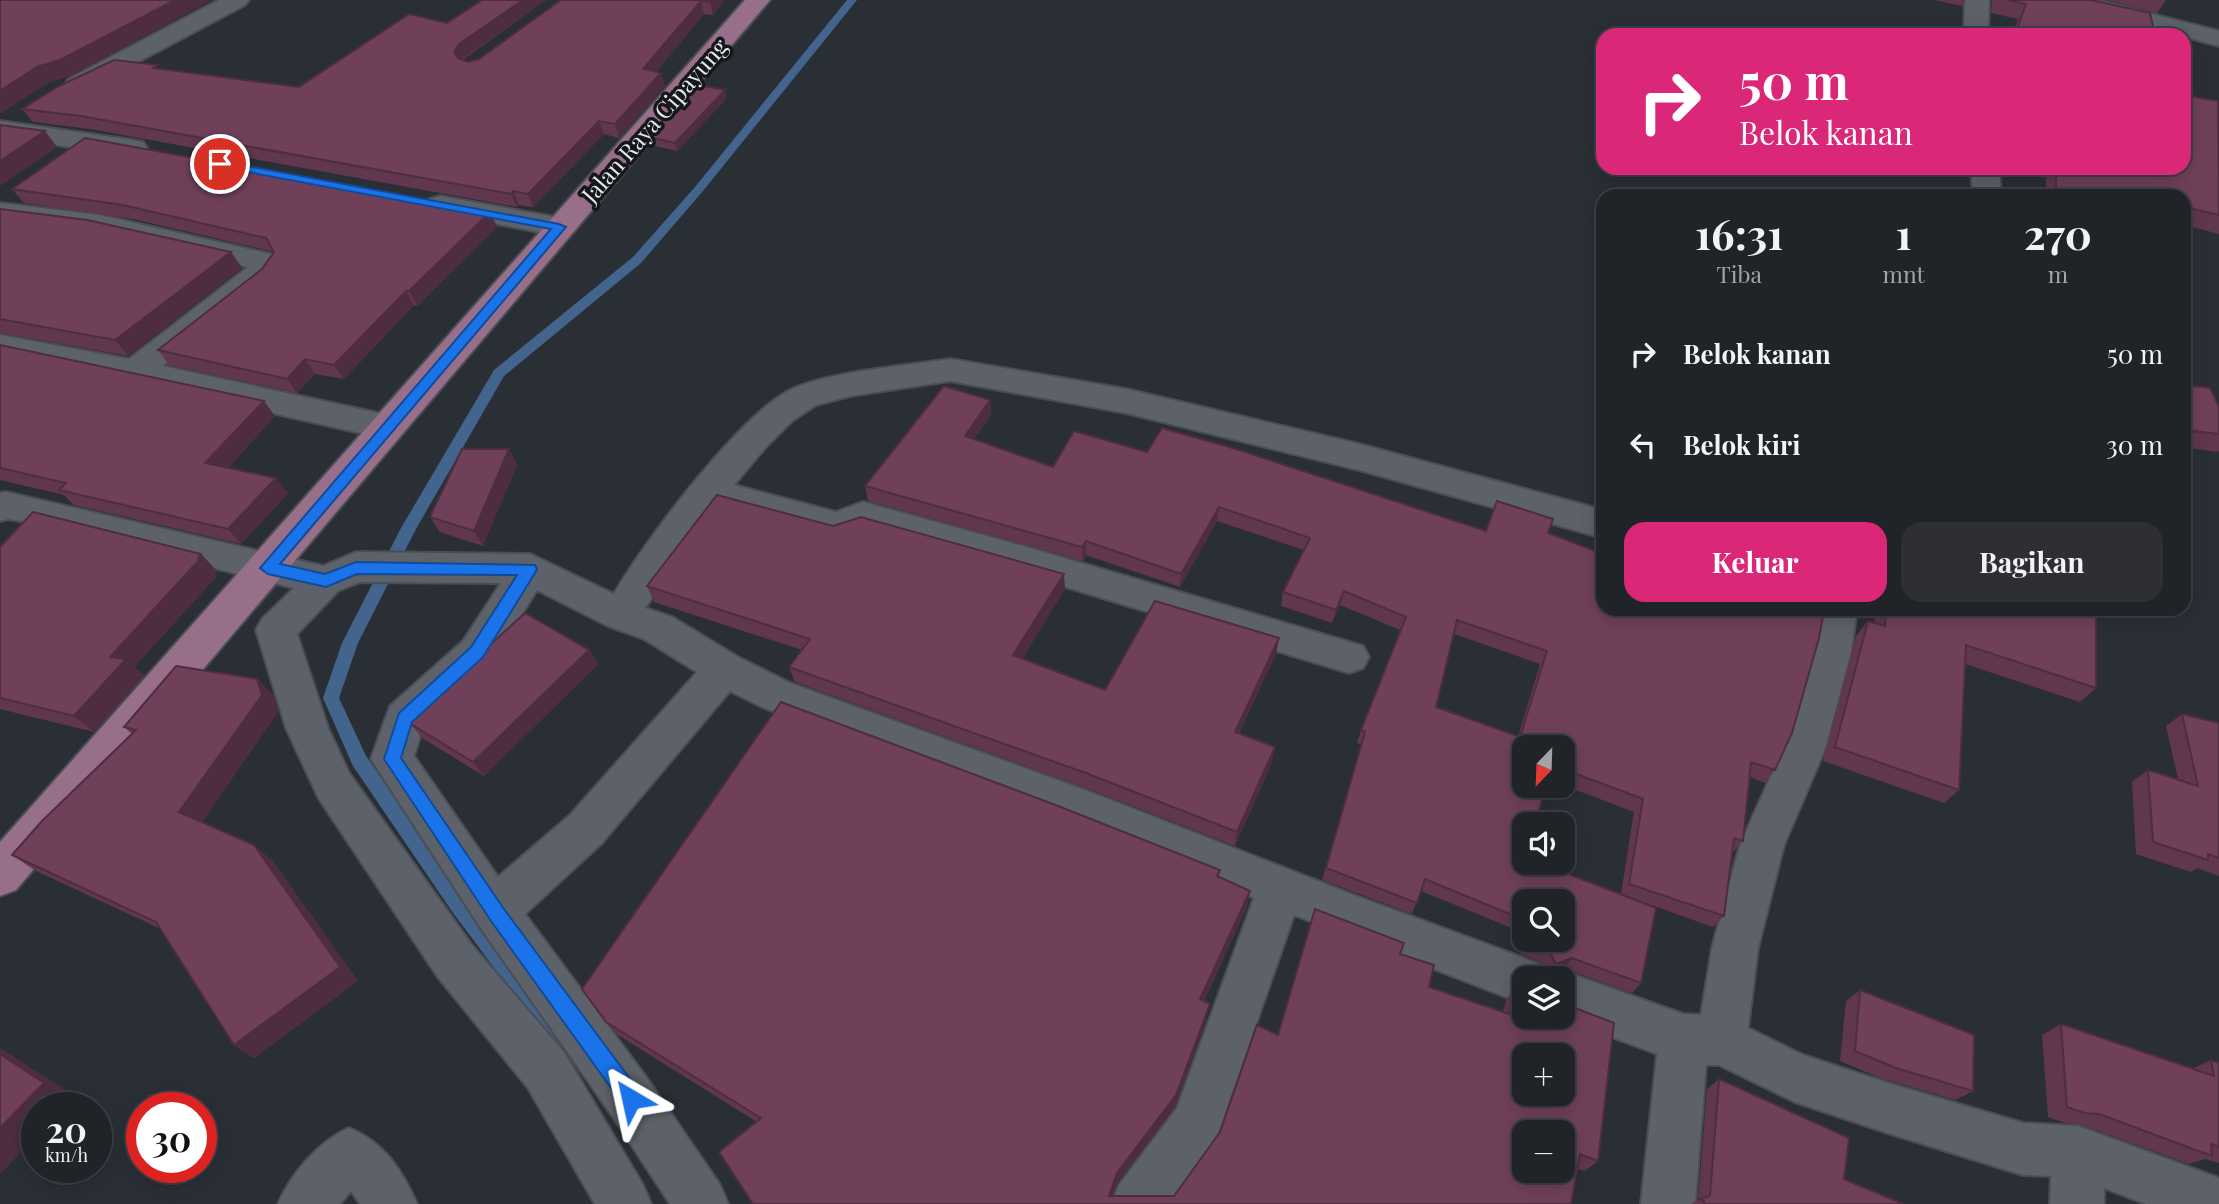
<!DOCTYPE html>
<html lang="id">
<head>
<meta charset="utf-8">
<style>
  body { margin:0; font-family:"Playfair Display",serif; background:#2d2f34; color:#f1f3f6; height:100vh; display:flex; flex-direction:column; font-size:26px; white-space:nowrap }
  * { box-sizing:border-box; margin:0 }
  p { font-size:23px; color:#a2a4a8 }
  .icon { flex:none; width:38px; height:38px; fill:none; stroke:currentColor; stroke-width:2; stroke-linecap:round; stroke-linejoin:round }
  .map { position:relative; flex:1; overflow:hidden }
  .panel { position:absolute; left:1596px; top:189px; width:595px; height:427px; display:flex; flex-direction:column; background:#202328; border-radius:21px; box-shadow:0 4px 18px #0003,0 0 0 2px #3d4045 }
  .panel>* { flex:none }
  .hud { position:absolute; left:1596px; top:28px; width:595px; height:147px; border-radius:21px; box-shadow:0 4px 18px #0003,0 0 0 2px #3d4045; background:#db2777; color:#fff; overflow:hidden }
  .needle { width:46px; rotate:203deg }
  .buttons { position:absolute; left:1512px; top:735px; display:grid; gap:14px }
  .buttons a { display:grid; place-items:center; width:63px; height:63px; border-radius:14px; background:#202328; box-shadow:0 4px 18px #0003,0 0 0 2px #3d4045; font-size:35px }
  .speed { position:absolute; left:21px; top:1092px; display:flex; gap:14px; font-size:35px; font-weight:700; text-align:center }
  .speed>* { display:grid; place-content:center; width:91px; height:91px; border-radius:50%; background:#202328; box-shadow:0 4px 18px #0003,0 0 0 2px #3d4045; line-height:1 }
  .speed small { font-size:18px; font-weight:400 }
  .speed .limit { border:10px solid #d22; background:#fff; color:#111 }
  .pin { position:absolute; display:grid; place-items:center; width:60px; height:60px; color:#fff; margin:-30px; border:4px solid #fff; border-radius:50%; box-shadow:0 2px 7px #0007 }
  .me { position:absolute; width:77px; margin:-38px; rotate:324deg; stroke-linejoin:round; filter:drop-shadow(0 0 5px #0008) }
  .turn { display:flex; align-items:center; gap:24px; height:147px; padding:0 28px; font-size:32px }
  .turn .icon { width:91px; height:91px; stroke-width:2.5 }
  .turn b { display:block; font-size:49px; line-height:60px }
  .eta { display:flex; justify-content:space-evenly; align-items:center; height:119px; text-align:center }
  .eta b { font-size:42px; font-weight:700; line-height:49px }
  .cta { display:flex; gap:14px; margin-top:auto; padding:14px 28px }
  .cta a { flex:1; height:80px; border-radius:21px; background:#db2777; color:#fff; font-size:28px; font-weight:700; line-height:80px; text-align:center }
  .cta a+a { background:#2d2f34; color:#f1f3f6 }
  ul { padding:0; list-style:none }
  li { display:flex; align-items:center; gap:21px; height:91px; padding:0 28px }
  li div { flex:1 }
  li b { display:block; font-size:26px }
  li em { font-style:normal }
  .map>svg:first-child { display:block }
</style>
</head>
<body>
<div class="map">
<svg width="2219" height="1204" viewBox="0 0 2219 1204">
  <rect width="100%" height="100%" fill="#2a2f36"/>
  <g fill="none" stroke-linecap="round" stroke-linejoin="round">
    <polygon fill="#43648d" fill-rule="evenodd" points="847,0 857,0 703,191 641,263 504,376 416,529 358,643 339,698 366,756 465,898 569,1036 572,1043 569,1050 562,1053 555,1050 451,910 353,766 323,698 342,643 401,528 494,370 633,257 695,187"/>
    <defs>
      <g id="minor">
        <polygon points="219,0 249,0 245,5 87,89 78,92 69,89 65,84 69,79"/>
        <polygon points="1965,0 1989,0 1988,35 1964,35"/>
        <polygon points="2047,0 2097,0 2219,31 2219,46 2114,18 2051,5"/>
        <polygon points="0,121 133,140 143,142 147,148 143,154 133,156 0,137"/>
        <polygon points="1971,168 1999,168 2001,196 1973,196"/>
        <polygon points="440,196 560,218 570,221 575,227 570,233 560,236 430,211 426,205 430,199"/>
        <polygon points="0,203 100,215 275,255 281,265 270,281 163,366 387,415 399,419 404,427 399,435 387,439 135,382 0,357 0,335 129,359 248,267 100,233 0,221"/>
        <path d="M950 359 1126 389 1359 444 1603 510V538L1359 470 1126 413 950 381 850 396 816 405 792 421 765 448 734 485 836 512 863 502 1020 545 1363 646 1369 657 1363 668 1349 673 1020 573 865 530 838 540 716 507 645 608 672 617 738 657 790 683 1085 790 1359 897 1524 958 1541 965 1547 978 1563 971 1683 1014 1701 1015 1712 948 1740 845 1783 749 1811 652 1819 609H1857L1851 652 1825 749 1784 845 1758 948 1748 1028 1803 1055 1888 1083 2023 1123 2078 1126 2216 1177 2219 1179V1204H2146L2104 1188V1204H2050L2051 1176 2023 1175 1888 1133 1795 1102 1719 1065H1706L1695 1204H1641L1657 1054 1558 1017H1563V978H1524V1004L1294 915 1215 1142 1170 1204H1111L1119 1185 1177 1108 1254 898 1055 818 762 707 730 691 602 843 525 914 649 1081 720 1185 728 1204H670L613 1117 482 930 371 759 390 706 463 641 501 583 360 582 338 591 297 634 328 728 349 773 471 944 564 1052 643 1185 651 1204H595L528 1088 437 976 319 799 286 728 256 630 262 619 294 588 38 524 8 519 0 521V493L6 492 323 566 356 552 530 554 614 594C643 543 741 413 792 389 832 371 905 366 950 359ZM537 590 608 626 644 639 697 672 570 815 498 877 414 756 423 727 491 663Z"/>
        <path d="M349 1128C384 1142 402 1170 417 1204H360L351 1191 340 1204H278C291 1174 319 1141 349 1128Z"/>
      </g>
      <polygon id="major" points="745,0 770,0 16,890 0,896 0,842"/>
    </defs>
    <use href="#minor" stroke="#4a4d53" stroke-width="4"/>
    <use href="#major" stroke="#4a4d53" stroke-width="4"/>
    <use href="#minor" fill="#5d626a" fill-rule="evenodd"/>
    <use href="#major" fill="#976f8a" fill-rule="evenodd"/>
  </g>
  <g fill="#60374e" fill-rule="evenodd">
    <polygon points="482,0 546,0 463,60 468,62 479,59 561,0 724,0 713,15 704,14 656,72 661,73 665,86 619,138 604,134 533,207 519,205 517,207 90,129 33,122 22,109 160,69 299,87 447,23"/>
    <polygon points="1934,0 1966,0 1962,6"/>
    <polygon points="1992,0 2091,0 2155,35 2012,35 2018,19 1991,13"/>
    <polygon points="2107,0 2166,0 2157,13"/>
    <polygon points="727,98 677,151 651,145 648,137"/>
    <polygon points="2219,105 2219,234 2184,225 2184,196 2046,196 2046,168 2184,168"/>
    <polygon points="12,189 490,212 497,227 417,306 414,305 344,379 315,374 297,393 169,365 158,350 262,269 274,252 133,219 24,203"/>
    <polygon points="0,209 231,252 242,268 128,356 0,333"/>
    <polygon points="0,345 275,416 228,468 288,493 241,544 74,505 64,495 0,480"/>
    <polygon points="2184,385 2219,407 2219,451 2217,452 2184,447"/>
    <path d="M990 400 991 415 974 439 1053 467 1147 452 1486 531 1548 533 1775 770 1765 783 1750 777 1743 841 1732 853 1724 916 1713 927 1637 900 1641 983 1632 993 1571 971V1001L1568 1005 1598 1161 1585 1171 1577 1169 1571 1204H753L757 1122 618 1035 606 1022 1220 870 1219 877 1250 891 1247 907 1204 1001 1207 1017 1175 1107 1117 1183 1113 1196H1174L1220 1132 1278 1034 1400 954 1429 987 1503 1012 1506 1000 1516 986 1524 1017 1563 978H1528L1537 967H1544L1542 963 1519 953 1524 934V940H1563L1524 901V933L1421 891 1412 914 1322 880 1361 744 1357 743 1361 730 1400 630 1340 605 1332 623 1281 606 1283 592 1304 550 1217 521 1180 587 1086 555 1083 561 868 501 865 486ZM1454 634 1540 664 1518 737 1436 707ZM1524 747H1563V785L1634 812 1621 894 1524 863Z"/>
    <polygon points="509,449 517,465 483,546 440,532 430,517"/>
    <polygon points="0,547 201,554 217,571 215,573 217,576 134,667 144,676 94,732 0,709"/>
    <polygon points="647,586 1065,589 1022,659 1105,690 1279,638 1276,654 1239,733 1272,762 1235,846 1086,788 795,682 789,667 802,650 654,602"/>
    <polygon points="1876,609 2096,609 2096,688 2080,702 1965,664 1959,790 1944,803 1823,761 1856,636 1868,621 1874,623"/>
    <polygon points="589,650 598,664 484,776 422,738 411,724"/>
    <polygon points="257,679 274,696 278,712 202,822 272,860 358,981 254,1058 234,1045 159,928 36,871 12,855 132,734 124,727"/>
    <polygon points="2182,714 2219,723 2219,876 2197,868 2191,872 2136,854 2132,782 2148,770 2178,779 2166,726"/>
    <polygon points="1860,990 1973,1091 1955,1100 1880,1078 1840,1061 1846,1001"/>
    <polygon points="2061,1024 2192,1069 2211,1060 2219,1063 2219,1163 2205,1159 2189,1164 2079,1124 2065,1123 2048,1117 2042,1035"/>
    <polygon points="1719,1079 1844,1179 1903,1204 1691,1204 1698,1200 1707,1089"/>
  </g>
  <g fill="#4e2d40">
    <polygon points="175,0 212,0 71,76 48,83 0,114 0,91 37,67"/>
    <polygon points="523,0 546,0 464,58 459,65 454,52 459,44"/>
    <polygon points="711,0 724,0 713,15 710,2"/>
    <polygon points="701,1 704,14 647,83 643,69"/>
    <polygon points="661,73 665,86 619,138 615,124"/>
    <polygon points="725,90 727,98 677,151 675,143"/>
    <polygon points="599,121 604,134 533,207 528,194"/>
    <polygon points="45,131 57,147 0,186 0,161"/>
    <polygon points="513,191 519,205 517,207 511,194"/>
    <polygon points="490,212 497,227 417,306 409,291"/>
    <polygon points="231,252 242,268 128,356 115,340"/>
    <polygon points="406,291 414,305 344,379 334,365"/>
    <polygon points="305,359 315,374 297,393 287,379"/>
    <polygon points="990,400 991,415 966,451 965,436"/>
    <polygon points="264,401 275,416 218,479 205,463"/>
    <polygon points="509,449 517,465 483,546 474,531"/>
    <polygon points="276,478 288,493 241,544 228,529"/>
    <polygon points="1219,507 1217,521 1180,587 1181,574"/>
    <polygon points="1086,541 1086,555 1083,561 1082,547"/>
    <polygon points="201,554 217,571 215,573 217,576 134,667 144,676 94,732 74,716 110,657"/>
    <polygon points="1064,574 1065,589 1015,671 1013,655"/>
    <polygon points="1344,591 1340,605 1332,623 1336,610"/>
    <polygon points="1279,638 1276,654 1232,746 1235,732"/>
    <polygon points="589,650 598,664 484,776 473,762"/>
    <polygon points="257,679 274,696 278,712 198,828 179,812"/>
    <polygon points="1275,747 1272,762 1235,846 1237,832"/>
    <polygon points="254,845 272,860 358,981 254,1058 234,1045"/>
    <polygon points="1250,891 1247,907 1198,1013 1200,999"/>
    <polygon points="1572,958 1564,969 1548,975 1556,964"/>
    <polygon points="1210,1004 1207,1017 1175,1107 1117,1183 1110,1204 1109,1196 1117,1173"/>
    <polygon points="0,1048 75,1096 64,1108 37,1108 37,1136 0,1174"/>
  </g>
  <g fill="#70405b" stroke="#4e2d40" stroke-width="2" fill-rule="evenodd">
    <polygon points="0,0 175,0 60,60 37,67 0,91"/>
    <polygon points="482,0 523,0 459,44 454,52 458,58 468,62 479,59 561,0 711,0 710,2 701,1 643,69 661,73 615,124 599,121 528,194 513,191 511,194 81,116 22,109 59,86 114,60 158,65 153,68 299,87 409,14 447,23"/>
    <polygon points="2008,0 2091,0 2150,13 2155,35 2015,35 2026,4"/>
    <polygon points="693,84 725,90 675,143 648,137"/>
    <polygon points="2184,95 2218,101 2219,215 2184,207 2184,196 2139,196 2121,192 2122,196 2056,196 2056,168 2184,168"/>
    <polygon points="0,125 45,131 0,161"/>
    <polygon points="85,138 490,212 409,291 406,291 334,365 305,359 287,379 158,350 262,269 274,252 266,238 123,205 12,189"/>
    <polygon points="0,209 87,220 231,252 115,340 0,319"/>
    <polygon points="0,345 264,401 205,463 276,478 228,529 59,490 66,483 0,468"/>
    <polygon points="2184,385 2210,388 2219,407 2219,434 2184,430"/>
    <path d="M944 386 990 400 965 436 1053 467 1074 431 1147 452 1162 428 1236 449 1486 531 1497 501 1553 519 1548 533 1603 554V609H1821L1824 610 1819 638 1792 733 1775 770 1751 762 1743 841 1734 838 1724 916 1629 884 1643 799 1563 769V747H1524V786H1546L1535 824H1524V863H1540L1656 908 1641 983 1572 958 1556 964 1550 952 1526 943 1527 940H1563V901H1524V920L1425 879 1417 903 1326 868 1365 732 1361 730 1406 617 1344 591 1336 610 1283 592 1310 538 1219 507 1181 574 1086 541 1082 547 865 486ZM1457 620 1547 651 1520 737 1436 707Z"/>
    <polygon points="462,449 509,449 474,531 430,517"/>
    <polygon points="717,495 833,526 861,517 1064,574 1013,655 1105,690 1155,601 1279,638 1235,732 1275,747 1237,832 1086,773 789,667 810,639 647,586"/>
    <polygon points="33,512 201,554 198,558 201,558 110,657 126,659 74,716 0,698 0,547"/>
    <polygon points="1886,609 2096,609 2096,688 1966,645 1959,790 1835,747 1868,621 1885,626"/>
    <polygon points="525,613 589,650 473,762 411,724 414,714"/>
    <polygon points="176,666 257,679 262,695 179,812 254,845 340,967 234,1045 156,922 12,855 42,821 136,730 124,727"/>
    <path d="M781 702 1053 804 1220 870 1217 876 1250 891 1200 999 1210 1004 1176 1095 1117 1173 1109 1196H1174L1220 1132 1257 1025 1278 1035 1315 909 1404 943 1400 954 1434 965 1429 987 1509 1014 1516 986 1524 989V1017H1563V978H1536L1537 967H1571V1001H1567V1005L1614 1023 1598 1161 1580 1154 1571 1204H753L719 1152 761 1118 606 1022 582 989ZM1524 1055H1563V1094H1524ZM1524 1132H1563V1171H1524Z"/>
    <polygon points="2182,714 2219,723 2219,858 2208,854 2208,860 2153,842 2148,770 2198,786"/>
    <polygon points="1860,990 1974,1035 1973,1091 1896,1068 1855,1051"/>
    <polygon points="2061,1024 2214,1076 2211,1060 2219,1063 2219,1147 2211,1144 2212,1156 2099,1114 2085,1113 2067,1107"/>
    <polygon points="0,1054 44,1083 0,1128"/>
    <polygon points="1719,1079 1849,1138 1844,1179 1903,1204 1704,1204 1704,1201 1699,1199 1710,1196"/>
  </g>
  <polygon fill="#1a73e8" stroke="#114b97" stroke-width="2" points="220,161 559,224 566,227 280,564 325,574 356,562 535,565 537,569 535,573 483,657 412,722 401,758 504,909 639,1091 642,1099 639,1106 631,1109 624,1106 491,921 384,759 399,713 471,647 517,575 357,574 326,587 268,574 260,568 551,229 216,166 216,162"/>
  <g text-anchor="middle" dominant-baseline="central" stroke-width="7" stroke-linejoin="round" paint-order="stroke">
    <g font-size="23" fill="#e5e8ec" stroke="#15171a">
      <text transform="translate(654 120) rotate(-49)">Jalan Raya Cipayung</text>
    </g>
  </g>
</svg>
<div class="buttons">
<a><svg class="needle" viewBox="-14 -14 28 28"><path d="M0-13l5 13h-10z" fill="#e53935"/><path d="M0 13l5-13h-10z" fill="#a2a4a8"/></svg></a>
<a><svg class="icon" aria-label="sound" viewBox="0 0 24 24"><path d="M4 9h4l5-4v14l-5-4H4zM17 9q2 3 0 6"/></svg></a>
<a><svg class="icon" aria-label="search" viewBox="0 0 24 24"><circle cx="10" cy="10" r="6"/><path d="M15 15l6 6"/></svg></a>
<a><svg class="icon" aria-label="layers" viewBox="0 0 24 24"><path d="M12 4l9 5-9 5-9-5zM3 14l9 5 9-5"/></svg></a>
<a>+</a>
<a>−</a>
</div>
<div class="speed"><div>20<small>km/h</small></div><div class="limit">30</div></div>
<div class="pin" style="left:220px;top:164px;background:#d93025"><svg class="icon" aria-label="arrive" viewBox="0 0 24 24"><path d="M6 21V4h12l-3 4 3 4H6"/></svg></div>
<svg class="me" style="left:631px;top:1099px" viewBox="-20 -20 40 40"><path d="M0-17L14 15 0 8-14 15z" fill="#1a73e8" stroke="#fff" stroke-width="4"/></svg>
<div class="hud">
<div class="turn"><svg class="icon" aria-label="right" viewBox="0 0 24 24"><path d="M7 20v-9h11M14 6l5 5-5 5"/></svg><div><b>50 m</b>Belok kanan</div></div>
</div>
<section class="panel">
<div class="eta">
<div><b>16:31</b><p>Tiba</p></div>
<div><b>1</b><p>mnt</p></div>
<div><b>270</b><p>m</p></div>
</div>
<ul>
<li><svg class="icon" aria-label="right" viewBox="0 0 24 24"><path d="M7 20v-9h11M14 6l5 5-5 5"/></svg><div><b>Belok kanan</b></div><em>50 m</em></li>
<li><svg class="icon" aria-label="left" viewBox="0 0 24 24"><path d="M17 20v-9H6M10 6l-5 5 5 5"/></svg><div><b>Belok kiri</b></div><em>30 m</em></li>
</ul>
<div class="cta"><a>Keluar</a><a>Bagikan</a></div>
</section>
</div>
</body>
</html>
